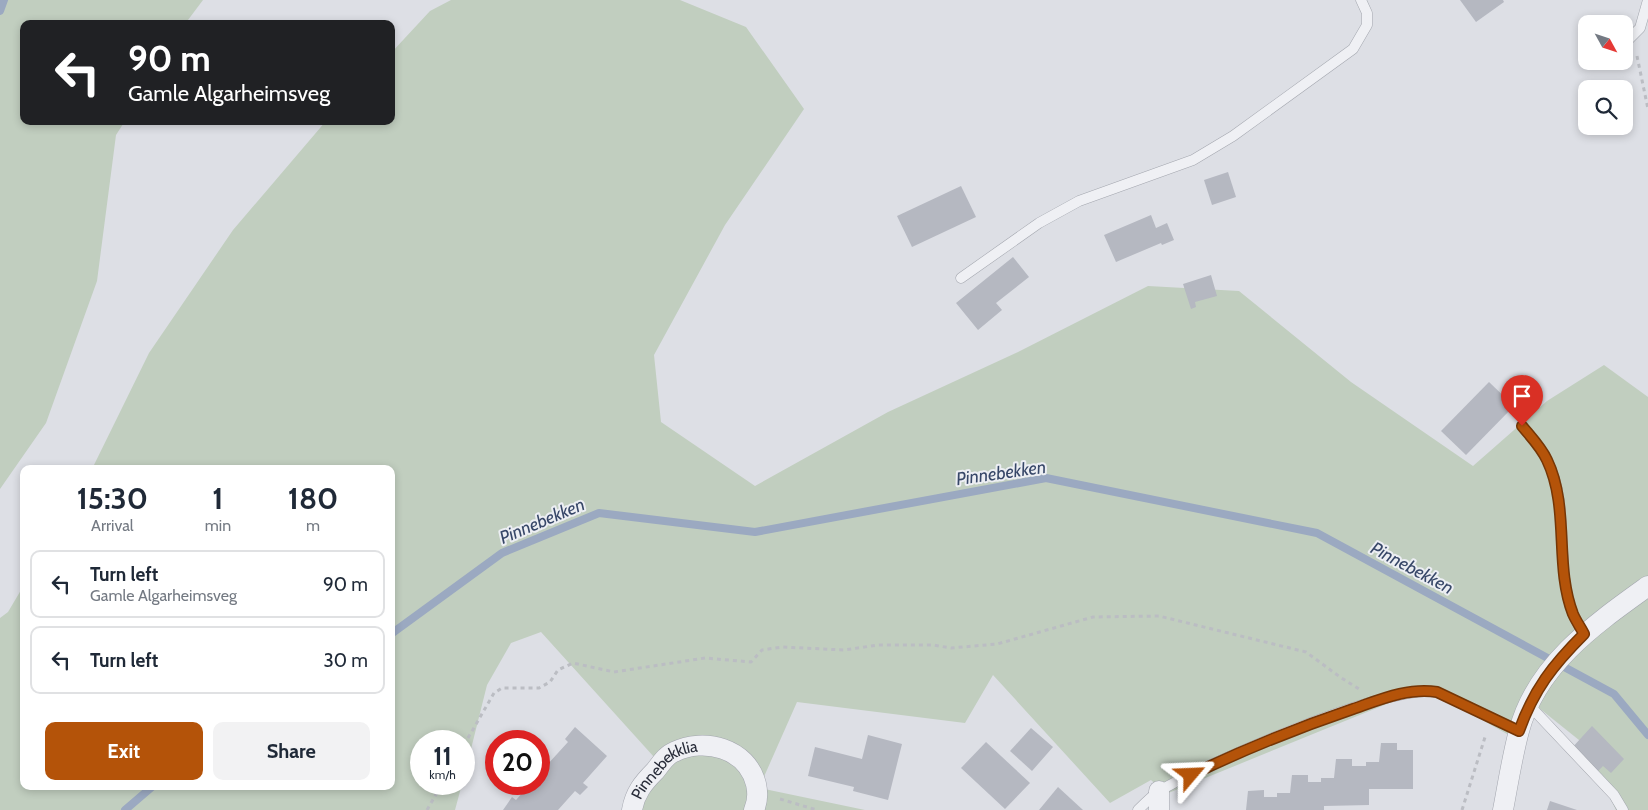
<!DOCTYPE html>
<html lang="en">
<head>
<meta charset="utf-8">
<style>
  body { margin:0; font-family:Cabin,sans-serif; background:#f2f2f3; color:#1f2937; height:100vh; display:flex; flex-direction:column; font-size:19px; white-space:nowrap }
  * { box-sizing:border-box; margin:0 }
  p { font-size:16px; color:#747a83 }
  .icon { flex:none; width:28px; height:28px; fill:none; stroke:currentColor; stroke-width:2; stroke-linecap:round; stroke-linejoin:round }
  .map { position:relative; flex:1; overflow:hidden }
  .details { position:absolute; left:20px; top:465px; width:375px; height:325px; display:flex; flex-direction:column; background:#fff; border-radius:10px; box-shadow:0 2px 8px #0003 }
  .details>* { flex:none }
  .top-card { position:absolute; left:20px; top:20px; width:375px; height:105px; border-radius:10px; box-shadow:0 2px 8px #0003; background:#202124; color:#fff; overflow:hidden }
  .needle { width:32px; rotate:130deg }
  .buttons { position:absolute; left:1578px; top:15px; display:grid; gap:10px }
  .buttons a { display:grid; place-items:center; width:55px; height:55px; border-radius:10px; background:#fff; box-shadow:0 2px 8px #0003; font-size:25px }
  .speed { position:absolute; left:410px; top:730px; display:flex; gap:10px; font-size:25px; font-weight:700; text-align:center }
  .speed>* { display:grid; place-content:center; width:65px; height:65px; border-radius:50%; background:#fff; box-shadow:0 2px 8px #0003; line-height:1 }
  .speed small { font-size:12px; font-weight:400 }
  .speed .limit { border:8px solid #d22; background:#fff; color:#111 }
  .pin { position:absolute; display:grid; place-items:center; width:42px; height:42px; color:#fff; margin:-51px -21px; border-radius:50% 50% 50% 0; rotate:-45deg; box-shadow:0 0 5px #0007 }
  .pin .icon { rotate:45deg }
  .me { position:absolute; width:55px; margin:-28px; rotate:64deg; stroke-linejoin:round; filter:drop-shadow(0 0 4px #0008) }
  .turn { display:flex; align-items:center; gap:18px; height:105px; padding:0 25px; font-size:22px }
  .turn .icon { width:65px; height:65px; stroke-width:2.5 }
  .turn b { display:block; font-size:35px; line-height:42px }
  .eta { display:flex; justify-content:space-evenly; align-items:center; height:85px; text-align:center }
  .eta b { font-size:30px; font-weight:700; line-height:35px }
  .button { display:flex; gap:10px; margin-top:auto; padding:10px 25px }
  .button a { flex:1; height:58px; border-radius:10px; background:#b45309; color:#fff; font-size:20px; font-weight:700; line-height:58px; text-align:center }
  .button a+a { background:#f2f2f3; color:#1f2937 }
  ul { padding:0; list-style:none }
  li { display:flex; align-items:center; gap:15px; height:68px; margin:0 10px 8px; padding:0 15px; border:2px solid #e0e1e3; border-radius:10px }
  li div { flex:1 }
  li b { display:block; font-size:19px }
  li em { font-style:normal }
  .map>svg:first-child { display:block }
</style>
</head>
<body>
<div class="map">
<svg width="1648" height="810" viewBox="0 0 1648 810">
  <rect width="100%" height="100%" fill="#dddfe5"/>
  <g fill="#c1cebf">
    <polygon points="0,0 203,0 185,24 24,24 24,121 125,121 116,135 97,281 46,423 0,489"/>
    <polygon points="451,0 680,0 746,27 804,109 725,225 654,355 661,422 755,486 888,412 1018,352 1148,286 1239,291 1351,382 1473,466 1547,401 1604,365 1648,397 1648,810 1616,810 1584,744 1534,704 1507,734 1426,688 1166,794 1151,780 1110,803 993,675 965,723 797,702 759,788 865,810 632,810 654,757 541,632 511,643 487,685 464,777 464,741 421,741 421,784 462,784 455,810 0,810 0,618 8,612 24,585 24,786 391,786 391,469 92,469 149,353 233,230 326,121 391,121 391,53 430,11"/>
  </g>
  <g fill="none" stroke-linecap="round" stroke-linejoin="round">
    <g stroke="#9ba9c1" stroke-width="8">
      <polyline points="0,11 4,0"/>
      <polyline points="391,634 502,553 599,513 755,532 1046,478 1317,533 1614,694 1648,735"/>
      <polyline points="125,810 153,786"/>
    </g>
  </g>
  <g fill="#b5b8c1">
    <polygon points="1460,0 1503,0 1504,2 1476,22"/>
    <polygon points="1228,172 1236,197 1212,205 1204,180"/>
    <polygon points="961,186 976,217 912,247 897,216"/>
    <polygon points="1151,215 1156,228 1167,223 1174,240 1162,245 1161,243 1116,262 1104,235"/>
    <polygon points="1013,257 1029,277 996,303 1002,310 978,330 956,303"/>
    <polygon points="1211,275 1217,296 1195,302 1196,307 1191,309 1183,284"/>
    <polygon points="1489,382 1514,406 1466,455 1441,431"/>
    <polygon points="1592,726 1624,759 1611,773 1603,766 1597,772 1571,749"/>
    <polygon points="575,727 607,756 583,783 588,787 580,795 575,791 558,810 503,810 512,797 516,800 530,784 539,784 539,768 544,762 547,765 568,742 565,739"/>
    <polygon points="1031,728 1053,747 1032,771 1010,751"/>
    <polygon points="868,735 902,744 888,800 853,791 854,787 808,776 815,747 862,759"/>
    <polygon points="986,742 1030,783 1005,809 961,768"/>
    <polygon points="1381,743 1397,743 1397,750 1413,750 1413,789 1369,789 1369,805 1324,806 1324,810 1246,810 1248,791 1264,790 1264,797 1277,797 1277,793 1290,793 1292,775 1308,775 1308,782 1321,782 1321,778 1334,778 1336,759 1352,759 1352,766 1366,766 1366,762 1379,762"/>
    <polygon points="1058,787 1083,810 1039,810"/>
    <polygon points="1550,801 1577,810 1547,810"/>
  </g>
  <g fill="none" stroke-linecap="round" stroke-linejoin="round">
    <defs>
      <g id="service">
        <polyline points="1624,44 1640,28 1648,0"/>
        <polyline points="1584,46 1586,47"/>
        <polyline points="961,278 1039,223 1079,201 1193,160 1233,136 1353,49 1367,25 1367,13 1361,0"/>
        <path d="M1522 426C1531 437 1541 447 1547 460 1571 508 1554 565 1573 614 1576 621 1581 628 1584 634"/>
        <polyline points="1529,705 1614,795 1623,810"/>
        <path d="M1138 810C1145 803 1153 795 1161 790 1208 763 1389 683 1437 692L1519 731"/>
      </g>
      <g id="minor">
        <path id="s1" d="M632 810C635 793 643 783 655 771 660 765 666 755 674 752 704 737 747 748 756 784 758 793 758 801 754 810"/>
        <polyline points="1159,810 1159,791"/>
        <path d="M1503 810C1508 784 1512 757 1519 731 1536 665 1595 624 1648 586"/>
      </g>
    </defs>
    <use href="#service" stroke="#a3a6ae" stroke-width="11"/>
    <use href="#minor" stroke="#a3a6ae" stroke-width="21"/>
    <g stroke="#bbbdc3" stroke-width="3" stroke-dasharray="4 4" stroke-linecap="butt">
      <polyline points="1637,56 1648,109"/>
      <polyline points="464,745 494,693 502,688 539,688 550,682 558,670 573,663 614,672 705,658 751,662 762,650 782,647 844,650 878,645 933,645 951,648 997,644 1093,617 1159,616 1306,652 1340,677 1359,689"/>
      <polyline points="780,799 817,810"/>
      <polyline points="427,810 442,784"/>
      <polyline points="1462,810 1486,734"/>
    </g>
    <use href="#service" stroke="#eff0f4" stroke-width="10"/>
    <use href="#minor" stroke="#eff0f4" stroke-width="20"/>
  </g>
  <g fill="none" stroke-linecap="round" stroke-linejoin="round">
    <defs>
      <path id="route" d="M1191 775C1243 750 1297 728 1353 709 1379 700 1409 687 1437 692L1519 731C1534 689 1553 665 1584 634 1581 628 1576 621 1573 614 1554 565 1570 508 1547 460 1541 447 1531 437 1522 426"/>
    </defs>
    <use href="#route" stroke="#753606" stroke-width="12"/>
    <use href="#route" stroke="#b45309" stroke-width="9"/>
  </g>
  <g text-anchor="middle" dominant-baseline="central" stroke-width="4" stroke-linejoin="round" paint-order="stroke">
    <g font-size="16" fill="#282c39" stroke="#eceef3">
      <text stroke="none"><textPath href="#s1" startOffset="55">Pinnebekklia</textPath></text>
    </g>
    <g font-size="18" font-style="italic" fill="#374768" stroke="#eceef3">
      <text transform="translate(1001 473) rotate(-8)">Pinnebekken</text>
      <text transform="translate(542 521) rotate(-23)">Pinnebekken</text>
      <text transform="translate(1412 568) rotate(28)">Pinnebekken</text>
    </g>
  </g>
</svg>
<div class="buttons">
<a><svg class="needle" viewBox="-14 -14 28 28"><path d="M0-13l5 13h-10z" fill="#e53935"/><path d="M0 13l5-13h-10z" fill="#747a83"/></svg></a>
<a><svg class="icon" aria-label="search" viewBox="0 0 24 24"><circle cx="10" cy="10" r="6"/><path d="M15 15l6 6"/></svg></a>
</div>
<div class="speed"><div>11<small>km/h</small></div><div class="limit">20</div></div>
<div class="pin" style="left:1522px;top:426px;background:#d93025"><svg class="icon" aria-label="arrive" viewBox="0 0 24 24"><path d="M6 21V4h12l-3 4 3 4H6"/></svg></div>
<svg class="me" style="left:1191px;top:775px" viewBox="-20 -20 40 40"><path d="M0-17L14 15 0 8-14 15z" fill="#b45309" stroke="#fff" stroke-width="4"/></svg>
<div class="top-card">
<div class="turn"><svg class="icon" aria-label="left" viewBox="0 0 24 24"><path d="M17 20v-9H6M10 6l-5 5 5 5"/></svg><div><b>90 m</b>Gamle Algarheimsveg</div></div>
</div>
<section class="details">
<div class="eta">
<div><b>15:30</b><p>Arrival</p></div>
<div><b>1</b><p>min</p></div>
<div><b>180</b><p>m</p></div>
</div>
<ul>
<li><svg class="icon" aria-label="left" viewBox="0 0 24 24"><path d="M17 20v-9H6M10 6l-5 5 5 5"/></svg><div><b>Turn left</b><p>Gamle Algarheimsveg</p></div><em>90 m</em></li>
<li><svg class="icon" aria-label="left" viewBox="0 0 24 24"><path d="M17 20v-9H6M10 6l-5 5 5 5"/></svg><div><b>Turn left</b></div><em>30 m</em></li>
</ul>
<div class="button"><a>Exit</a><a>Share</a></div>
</section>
</div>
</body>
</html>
